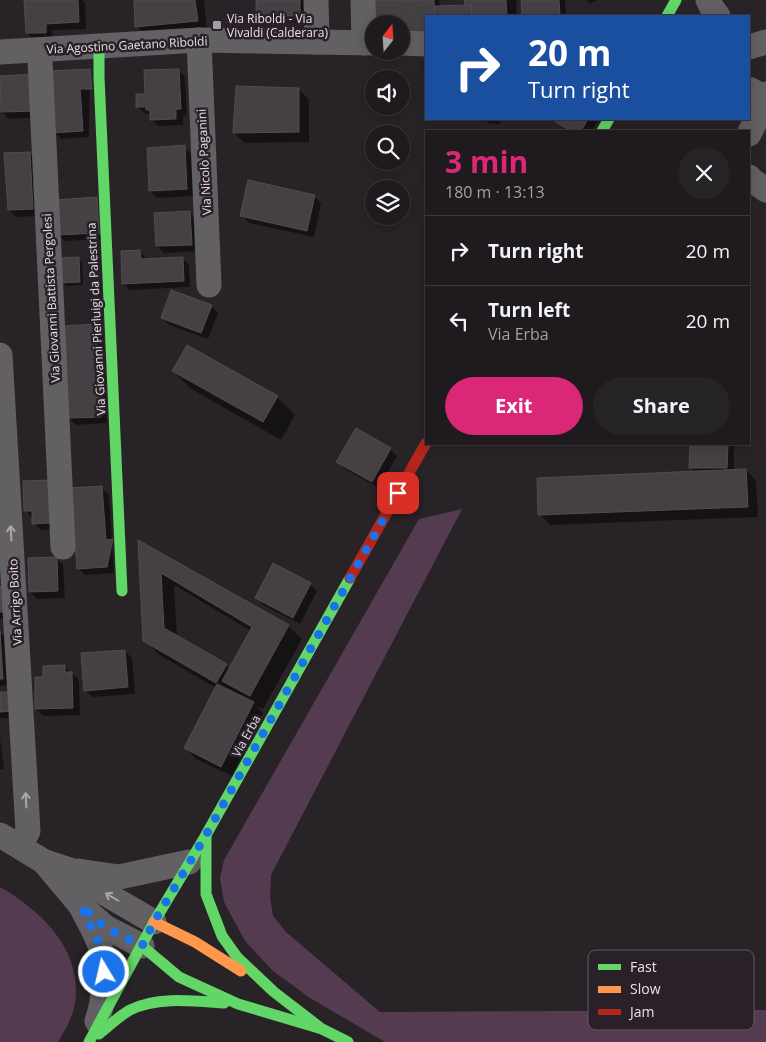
<!DOCTYPE html>
<html lang="en">
<head>
<meta charset="utf-8">
<style>
  body { margin:0; font-family:"Open Sans",sans-serif; background:#262326; color:#f1f3f6; height:100vh; display:flex; flex-direction:column; font-size:19px; white-space:nowrap }
  * { box-sizing:border-box; margin:0 }
  p { font-size:16px; color:#a1a1a4 }
  .icon { flex:none; width:28px; height:28px; fill:none; stroke:currentColor; stroke-width:2; stroke-linecap:round; stroke-linejoin:round }
  .map { position:relative; flex:1; overflow:hidden }
  .drawer { position:absolute; left:425px; top:130px; width:325px; height:315px; display:flex; flex-direction:column; background:#1e1a1d; border-radius:0px; box-shadow:0 2px 12px #0003,0 0 0 1px #3c383b }
  .drawer>* { flex:none }
  .banner { position:absolute; left:425px; top:15px; width:325px; height:105px; border-radius:0px; box-shadow:0 2px 12px #0003,0 0 0 1px #3c383b; background:#1a4fa0; color:#fff; overflow:hidden }
  .needle { width:32px; rotate:17deg }
  .tools { position:absolute; left:365px; top:15px; display:grid; gap:10px }
  .tools a { display:grid; place-items:center; width:45px; height:45px; border-radius:50%; background:#1e1a1d; box-shadow:0 2px 12px #0003,0 0 0 1px #3c383b; font-size:25px }
  .pin { position:absolute; display:grid; place-items:center; width:42px; height:42px; color:#fff; margin:-21px; border-radius:10px; box-shadow:0 2px 8px #0006 }
  .me { position:absolute; width:55px; margin:-28px; rotate:351deg; stroke-linejoin:round; filter:drop-shadow(0 0 4px #0008) }
  .turn { display:flex; align-items:center; gap:18px; height:105px; padding:0 20px; font-size:22px }
  .turn .icon { width:65px; height:65px; stroke-width:2.5 }
  .turn b { display:block; font-size:35px; line-height:42px }
  .round { display:grid; place-items:center; flex:none; width:52px; height:52px; border-radius:26px; background:#262326 }
  .overview { display:flex; align-items:center; justify-content:space-between; height:85px; padding:0 20px }
  h1 { font-size:30px; font-weight:700; line-height:38px; color:#db2777 }
  .cta { display:flex; gap:10px; margin-top:auto; padding:10px 20px }
  .cta a { flex:1; height:58px; border-radius:30px; background:#db2777; color:#fff; font-size:20px; font-weight:700; line-height:58px; text-align:center }
  .cta a+a { background:#262326; color:#f1f3f6 }
  ul { padding:0; list-style:none }
  li { display:flex; align-items:center; gap:15px; height:70px; padding:0 20px; border-top:1px solid #3c383b }
  li div { flex:1 }
  li b { display:block; font-size:19px }
  li em { font-style:normal }
  .map>svg:first-child { display:block }
</style>
</head>
<body>
<div class="map">
<svg width="766" height="1042" viewBox="0 0 766 1042">
  <rect width="100%" height="100%" fill="#282327"/>
  <g fill="#553b50">
    <polygon points="462,509 271,875 270,897 273,916 286,932 380,1012 766,1010 766,1042 385,1042 310,998 273,971 245,941 224,902 220,878 224,860 419,519"/>
    <path d="M0 887C42 911 83 951 75 1003 73 1017 65 1030 58 1042H0Z"/>
  </g>
  <g fill="#0007" fill-rule="evenodd">
    <polygon points="26,0 82,0 85,2 86,29 52,30 53,39 34,40 27,33"/>
    <polygon points="135,0 204,0 207,31 147,37 137,26"/>
    <polygon points="257,0 307,0 307,23 265,23 257,16"/>
    <polygon points="375,0 439,0 440,7 466,6 465,0 516,0 517,16 426,16 426,41 401,24"/>
    <polygon points="522,0 565,0 566,16 523,16"/>
    <polygon points="586,0 597,0 590,4"/>
    <polygon points="90,70 89,137 61,139 54,132"/>
    <polygon points="178,70 185,77 187,115 183,116 183,125 158,126 151,119 151,114 145,114 138,107 147,95"/>
    <polygon points="43,82 45,117 9,119 2,112"/>
    <polygon points="299,89 309,100 309,142 245,143 234,133"/>
    <polygon points="484,119 500,119 500,124 489,123"/>
    <polygon points="553,119 599,119 592,131 569,131"/>
    <polygon points="184,147 191,154 193,196 157,198 150,191"/>
    <polygon points="29,153 36,160 39,216 16,217 9,210"/>
    <polygon points="314,196 321,203 314,237 249,223 242,216"/>
    <polygon points="56,201 105,239 65,241 58,234"/>
    <polygon points="190,213 197,220 198,251 164,253 157,246"/>
    <polygon points="140,251 147,260 182,258 189,265 190,287 130,290 123,283"/>
    <polygon points="78,259 82,262 83,285 66,286 62,282"/>
    <polygon points="211,306 218,313 208,339 169,325 162,318"/>
    <polygon points="96,325 103,332 107,423 76,425 69,418"/>
    <polygon points="173,371 277,397 295,415 281,440 191,389"/>
    <polygon points="691,444 734,444 734,471 746,470 756,481 758,517 550,525 540,514 696,472 690,467"/>
    <polygon points="390,449 397,456 379,488 345,469 338,462"/>
    <polygon points="102,488 109,495 114,573 85,575 78,568"/>
    <polygon points="56,506 57,529 41,530 34,523 33,519 26,511"/>
    <path d="M140 542 288 626 302 639 263 709 255 705 263 713 232 776 196 759 186 748 216 688 158 654 145 640ZM174 585 251 631 230 669 226 665 177 636Z"/>
    <polygon points="56,558 63,565 65,598 37,599 30,592"/>
    <polygon points="274,565 310,584 317,591 300,624 263,605 256,598"/>
    <polygon points="0,588 10,619 0,619"/>
    <polygon points="0,632 7,639 9,685 0,686"/>
    <polygon points="125,651 132,658 135,694 92,697 85,690"/>
    <polygon points="64,666 79,680 80,715 43,716 36,709 44,678"/>
    <polygon points="0,693 19,718 0,718"/>
    <polygon points="0,738 4,769 0,769"/>
  </g>
  <g fill="#454044" stroke="#504c4f">
    <polygon points="24,0 78,0 79,22 46,24 46,33 26,33"/>
    <polygon points="134,0 195,0 198,21 135,27"/>
    <rect x="256" y="0" width="44" height="16"/>
    <polygon points="374,0 434,0 435,16 426,16 426,35 401,33 401,24 376,24"/>
    <polygon points="464,0 506,0 507,16 472,16 471,5 465,5"/>
    <polygon points="521,0 559,0 560,16 522,16"/>
    <polygon points="471,5 472,16 435,16 434,6"/>
    <polygon points="90,69 92,89 80,89 83,131 52,133 49,71"/>
    <polygon points="179,69 181,109 176,109 176,119 150,120 150,110 146,110 146,107 136,107 136,94 145,94 144,70"/>
    <polygon points="36,74 38,111 1,112 0,76"/>
    <polygon points="236,86 299,88 299,132 233,133"/>
    <polygon points="551,119 588,119 581,131 571,131"/>
    <polygon points="185,145 187,189 149,191 147,148"/>
    <polygon points="30,152 33,209 8,210 4,153"/>
    <polygon points="248,180 315,195 307,231 240,216"/>
    <polygon points="97,197 99,233 57,235 55,200"/>
    <polygon points="190,211 192,245 156,246 154,213"/>
    <polygon points="140,250 141,259 183,257 184,281 122,284 121,251"/>
    <polygon points="79,257 80,282 61,283 60,258"/>
    <polygon points="171,290 212,305 201,333 161,318"/>
    <polygon points="96,324 101,417 68,418 64,326"/>
    <polygon points="187,345 278,396 263,422 172,371"/>
    <polygon points="356,428 391,448 372,482 336,462"/>
    <polygon points="690,444 728,444 727,468 689,468"/>
    <polygon points="746,469 748,507 538,515 537,478"/>
    <polygon points="51,480 50,523 32,524 32,511 24,511 23,481"/>
    <polygon points="102,486 106,540 113,539 107,567 77,569 71,488"/>
    <polygon points="138,540 289,625 250,696 222,681 252,627 161,573 164,628 227,664 216,683 143,641"/>
    <polygon points="57,557 58,591 29,592 28,558"/>
    <polygon points="273,563 311,583 293,618 255,598"/>
    <polygon points="0,586 2,586 4,612 0,612"/>
    <polygon points="0,631 3,679 0,679"/>
    <polygon points="125,650 128,687 84,691 81,653"/>
    <polygon points="65,665 65,672 72,672 73,708 35,709 35,677 43,677 43,666"/>
    <polygon points="217,684 254,702 221,767 184,748"/>
    <polygon points="0,692 11,692 12,711 0,712"/>
  </g>
  <g fill="none" stroke-linecap="round" stroke-linejoin="round">
    <g stroke="#626062" stroke-width="25">
      <polyline points="316,0 317,42"/>
      <polyline points="363,0 364,43"/>
      <polyline points="708,0 712,8 718,16"/>
      <polyline points="199,40 209,285"/>
      <polyline points="401,43 426,44"/>
      <polyline points="749,47 766,42"/>
      <polyline points="37,50 40,60 63,547"/>
      <polyline points="0,52 199,40 374,43"/>
      <polyline points="749,89 760,95 766,94"/>
      <polyline points="749,134 756,120 766,105"/>
      <polyline points="749,177 753,181 766,190"/>
      <polyline points="0,355 28,831 20,846"/>
      <polyline points="0,835 43,861 70,870 106,894 154,922"/>
      <polyline points="45,863 81,906 105,927 142,946"/>
      <polyline points="78,871 119,877 189,862"/>
      <path d="M81 906C87 919 96 933 100 946 106 970 105 999 97 1021"/>
    </g>
    <g stroke="#63d668" stroke-width="11">
      <polyline points="667,16 676,0"/>
      <polyline points="99,46 99,77 122,591"/>
      <polyline points="602,131 609,119"/>
      <polyline points="206,835 206,894 222,936 237,957 274,992 322,1029"/>
      <polyline points="142,946 179,977 238,1004 322,1029 348,1042"/>
      <path d="M99 1034C109 1026 119 1016 130 1010 157 996 195 1001 224 1003"/>
      <polyline points="89,1042 154,922 206,835 350,578"/>
    </g>
    <polyline stroke="#ff974d" stroke-width="11" points="154,922 195,942 241,971"/>
    <polyline stroke="#b3261e" stroke-width="11" points="350,578 426,443"/>
  </g>
  <defs><path id="oneway-shaft" d="M-6 0H5M1.5-3L5.5 0L1.5 3" fill="none" stroke-width="1.6" stroke-linecap="round" stroke-linejoin="round" transform="scale(1.25)"/></defs>
  <g stroke="#aba7aa">
    <use href="#oneway-shaft" transform="translate(11 533) rotate(-93)"/>
    <use href="#oneway-shaft" transform="translate(26 800) rotate(-93)"/>
    <use href="#oneway-shaft" transform="translate(112 897) rotate(-150)"/>
  </g>
  <g fill="none" stroke-linecap="round" stroke-linejoin="round">
    <polyline stroke="#1a73e8" stroke-width="9" stroke-dasharray="0 16.2" points="104,972 100,945 81,906 105,927 142,946 154,922 206,835 398,493"/>
  </g>
  <rect fill="#a49ea2" stroke="#2a2128" stroke-width="2" x="212" y="20" width="10" height="10" rx="2.5"/>
  <g text-anchor="middle" dominant-baseline="central" stroke-width="5" stroke-linejoin="round" paint-order="stroke">
    <g font-size="12" fill="#e7e1e5" stroke="#2a2128" text-anchor="start">
      <text x="227" y="18">Via Riboldi - Via<tspan x="227" dy="14">Vivaldi (Calderara)</tspan></text>
    </g>
    <g font-size="12" fill="#e7e1e5" stroke="#2a2128">
      <text transform="translate(127 45) rotate(-3)">Via Agostino Gaetano Riboldi</text>
      <text transform="translate(204 162) rotate(-93)">Via Nicolò Paganini</text>
      <text transform="translate(51 298) rotate(-93)">Via Giovanni Battista Pergolesi</text>
      <text transform="translate(96 319) rotate(-93)">Via Giovanni Pierluigi da Palestrina</text>
      <text transform="translate(15 602) rotate(-93)">Via Arrigo Boito</text>
      <text transform="translate(246 736) rotate(-61)">Via Erba</text>
    </g>
  </g>
  <rect x="588" y="950" width="166" height="80" rx="8" fill="#2a2128" stroke="#635b61" stroke-width="1"/>
  <rect x="598" y="964" width="23" height="6" fill="#63d668"/>
  <rect x="598" y="986" width="23" height="7" fill="#ff974d"/>
  <rect x="598" y="1009" width="23" height="6" fill="#b3261e"/>
  <g font-size="14" fill="#e7e1e5">
    <text x="630" y="972">Fast</text>
    <text x="630" y="994">Slow</text>
    <text x="630" y="1017">Jam</text>
  </g>
</svg>
<div class="tools">
<a><svg class="needle" viewBox="-14 -14 28 28"><path d="M0-13l5 13h-10z" fill="#e53935"/><path d="M0 13l5-13h-10z" fill="#a1a1a4"/></svg></a>
<a><svg class="icon" aria-label="sound" viewBox="0 0 24 24"><path d="M4 9h4l5-4v14l-5-4H4zM17 9q2 3 0 6"/></svg></a>
<a><svg class="icon" aria-label="search" viewBox="0 0 24 24"><circle cx="10" cy="10" r="6"/><path d="M15 15l6 6"/></svg></a>
<a><svg class="icon" aria-label="layers" viewBox="0 0 24 24"><path d="M12 4l9 5-9 5-9-5zM3 14l9 5 9-5"/></svg></a>
</div>
<div class="pin" style="left:398px;top:493px;background:#d93025"><svg class="icon" aria-label="arrive" viewBox="0 0 24 24"><path d="M6 21V4h12l-3 4 3 4H6"/></svg></div>
<svg class="me" style="left:104px;top:972px" viewBox="-20 -20 40 40"><circle r="17" fill="#1a73e8" stroke="#fff" stroke-width="3"/><path d="M0-11L8 9 0 5-8 9z" fill="#fff"/></svg>
<div class="banner">
<div class="turn"><svg class="icon" aria-label="right" viewBox="0 0 24 24"><path d="M7 20v-9h11M14 6l5 5-5 5"/></svg><div><b>20 m</b>Turn right</div></div>
</div>
<section class="drawer">
<div class="overview"><div><h1>3 min</h1><p>180 m · 13:13</p></div><a class="round"><svg class="icon" aria-label="close" viewBox="0 0 24 24"><path d="M6 6l12 12M18 6L6 18"/></svg></a></div>
<ul>
<li><svg class="icon" aria-label="right" viewBox="0 0 24 24"><path d="M7 20v-9h11M14 6l5 5-5 5"/></svg><div><b>Turn right</b></div><em>20 m</em></li>
<li><svg class="icon" aria-label="left" viewBox="0 0 24 24"><path d="M17 20v-9H6M10 6l-5 5 5 5"/></svg><div><b>Turn left</b><p>Via Erba</p></div><em>20 m</em></li>
</ul>
<div class="cta"><a>Exit</a><a>Share</a></div>
</section>
</div>
</body>
</html>
